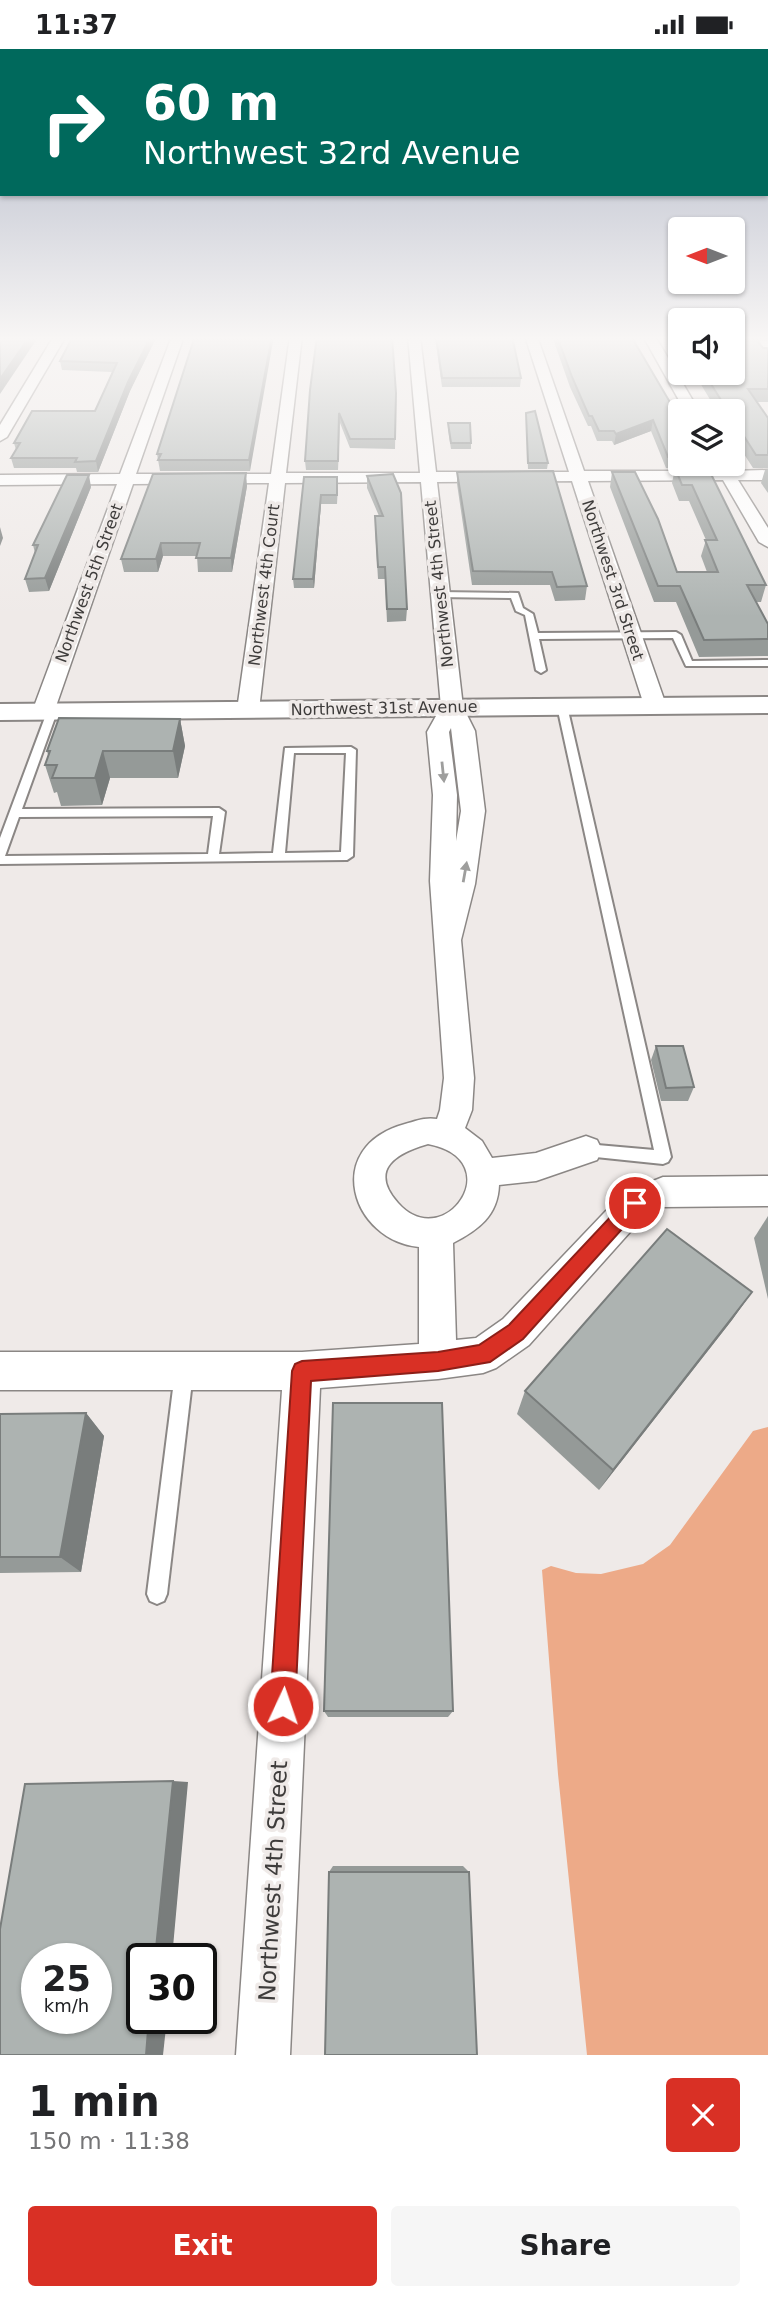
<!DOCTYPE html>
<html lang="en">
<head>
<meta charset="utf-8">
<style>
  body { margin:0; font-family:"DejaVu Sans",sans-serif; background:#f6f6f6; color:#202124; height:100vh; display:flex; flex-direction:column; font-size:26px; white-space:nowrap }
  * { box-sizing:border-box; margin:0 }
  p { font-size:23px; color:#757577 }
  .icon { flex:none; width:38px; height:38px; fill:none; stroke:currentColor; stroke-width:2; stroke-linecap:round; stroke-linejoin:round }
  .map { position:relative; height:2006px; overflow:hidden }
  .panel { display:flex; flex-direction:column; background:#fff; flex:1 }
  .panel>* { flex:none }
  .top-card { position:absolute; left:0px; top:0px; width:768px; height:147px; box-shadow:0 2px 5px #0004; background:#00695c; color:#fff; overflow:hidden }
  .needle { width:46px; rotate:270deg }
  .controls { position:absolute; left:668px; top:168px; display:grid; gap:14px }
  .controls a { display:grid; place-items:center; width:77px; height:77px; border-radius:7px; background:#fff; box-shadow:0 2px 5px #0004; font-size:35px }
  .speed { position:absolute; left:21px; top:1894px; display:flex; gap:14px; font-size:35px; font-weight:700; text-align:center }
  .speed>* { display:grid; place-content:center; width:91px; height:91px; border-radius:50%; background:#fff; box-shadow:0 2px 5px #0004; line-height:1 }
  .speed small { font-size:18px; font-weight:400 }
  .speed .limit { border:4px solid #111; border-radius:10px; background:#fff; color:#111 }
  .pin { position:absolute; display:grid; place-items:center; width:60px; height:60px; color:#fff; margin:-30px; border:4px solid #fff; border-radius:50%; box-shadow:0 2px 7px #0007 }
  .me { position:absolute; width:77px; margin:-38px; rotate:3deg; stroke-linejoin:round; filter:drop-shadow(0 0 5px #0008) }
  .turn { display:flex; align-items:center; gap:24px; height:147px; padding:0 28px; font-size:32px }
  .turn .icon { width:91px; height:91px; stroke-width:2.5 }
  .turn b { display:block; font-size:49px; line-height:60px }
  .round { display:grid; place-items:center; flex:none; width:74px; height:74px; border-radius:7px; background:#f6f6f6 }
  .summary { display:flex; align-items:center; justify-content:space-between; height:119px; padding:0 28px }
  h1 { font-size:42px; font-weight:700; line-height:52px }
  .action { display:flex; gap:14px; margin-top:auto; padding:14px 28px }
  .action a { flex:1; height:80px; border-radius:7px; background:#d93025; color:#fff; font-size:28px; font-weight:700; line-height:80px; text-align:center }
  .action a+a { background:#f6f6f6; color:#202124 }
  .status { display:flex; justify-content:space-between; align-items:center; height:49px; padding:0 35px; background:#fff; direction:ltr }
  .status svg { height:19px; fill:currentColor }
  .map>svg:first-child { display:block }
</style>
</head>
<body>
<div class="status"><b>11:37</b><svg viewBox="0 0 49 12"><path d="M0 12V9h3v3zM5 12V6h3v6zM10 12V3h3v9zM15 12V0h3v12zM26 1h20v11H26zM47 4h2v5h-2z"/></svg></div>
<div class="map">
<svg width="768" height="2006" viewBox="0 0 768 2006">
  <rect width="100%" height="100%" fill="#efeae8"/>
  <polygon fill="#edaa88" points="768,1378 768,2006 587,2006 558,1725 542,1521 551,1517 576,1524 601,1525 643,1515 670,1496 753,1382"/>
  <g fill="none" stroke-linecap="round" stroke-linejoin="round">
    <defs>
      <g id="lane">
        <polygon points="440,543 518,544 523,559 533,565 538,584 676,583 681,586 692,612 768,611 768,617 686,617 673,589 539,590 546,621 541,624 536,621 525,566 516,562 511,549 437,548 436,546"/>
        <polygon points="562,654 567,657 671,1108 668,1113 663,1115 586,1107 581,1106 578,1101 581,1096 586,1095 654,1101 557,657"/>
        <path d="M52 660 57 663 22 760 219 759 225 763 219 805 273 804 285 699 351 698 356 701 353 807 347 811 0 815V789L47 663ZM294 704H346L341 803 285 804ZM213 767 208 805 5 807 19 768Z"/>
        <polygon points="184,1315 190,1318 193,1324 167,1545 164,1552 157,1555 150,1552 147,1545 175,1324 178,1318"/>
      </g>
      <g id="street">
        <polygon points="54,287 66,287 7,388 0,392 0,376"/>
        <path d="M172 287H184L136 425H271L290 287H302L286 424H420L408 287H420L436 423H569L525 287H537L584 422H717L713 415H729L733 422 768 421V431H738L768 479V498L759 493 723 431 588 432 666 656 663 661H647L644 656 572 432 437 433 463 658 475 682 485 762 475 835 461 891 474 1029 472 1061 465 1079 482 1092 492 1109 536 1104 586 1087 597 1091 602 1101 597 1111 536 1132 499 1136C498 1167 478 1181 453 1194L456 1291 476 1289 503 1270 623 1144 663 1128 768 1127V1157L664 1158 647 1164 529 1296 496 1319 483 1324 438 1330 320 1339 290 2006H236L282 1341H0V1303H302L419 1295V1198C352 1192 321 1098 405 1075 416 1072 425 1068 437 1070L440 1061 444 1029 430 832 433 746 427 683 441 658 421 433 285 434 259 661 256 666H240L237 661 269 434 133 435 54 663 51 668H35L32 663 117 435 0 436V426L120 425ZM451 679 461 762 456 792 457 746 449 683ZM428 1095C511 1111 444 1206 398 1154 368 1120 397 1104 428 1095Z"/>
        <polygon points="643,287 655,287 699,362 685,362"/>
        <rect x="733" y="292" width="35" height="8"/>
      </g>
      <polygon id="primary" points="768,648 768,664 0,671 0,655"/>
    </defs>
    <use href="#lane" stroke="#8b8785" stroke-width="4"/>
    <use href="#street" stroke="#8b8785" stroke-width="3"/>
    <use href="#primary" stroke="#8b8785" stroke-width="4"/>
    <use href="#lane" fill="#fff" fill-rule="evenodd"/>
    <use href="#street" fill="#fff" fill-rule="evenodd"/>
    <use href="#primary" fill="#fff" fill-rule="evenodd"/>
  </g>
  <g fill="#959a98">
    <polygon points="73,287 157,287 130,342 98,423 77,423 76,419 14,419 11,409 16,401 14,394 95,362 112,323 62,321 60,312"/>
    <polygon points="432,287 512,287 521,329 520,338 442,338 435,288 432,288"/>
    <polygon points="552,287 631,287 681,372 681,415 697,415 696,419 766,536 761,553 756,553 768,575 768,607 699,608 676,553 654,553 610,438 612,423 677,523 707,523 701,507 706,491 689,452 679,452 672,434 675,419 666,419 651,382 614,396 612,392 597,392 591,377 588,377 570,338"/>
    <polygon points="671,287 681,287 681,303"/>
    <polygon points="733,287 745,287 745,289 734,290 768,301 768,353 757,353 768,369 768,419 753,419 733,388 733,362 717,362 694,324 733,324"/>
    <polygon points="251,290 250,422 160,422 157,405"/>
    <polygon points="310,341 396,344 395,400 350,399 340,374 338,421 306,421 305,412"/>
    <polygon points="526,364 548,414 547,420 528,420"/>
    <polygon points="448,374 471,394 471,400 451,400 448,380"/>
    <polygon points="768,420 768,444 761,434 765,421"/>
    <polygon points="457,423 587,537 585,551 555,552 550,536 472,536 457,435"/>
    <polygon points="393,425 407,560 406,572 387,573 385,530 378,530 375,479 379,467 367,439 367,427"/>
    <polygon points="304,428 338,436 337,455 321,455 314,539 294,539 293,530"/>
    <polygon points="247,437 232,523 198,523 197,507 163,507 158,523 124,523 121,510"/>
    <polygon points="91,438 49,542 29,543 25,530 35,504 33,496"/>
    <polygon points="180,670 185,697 178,729 110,729 102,756 61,757 57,743 54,744 45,716 48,706 47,702"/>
    <polygon points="656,997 694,1038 688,1052 661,1052 651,1011"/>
    <polygon points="768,1167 768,1250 754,1189"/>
    <polygon points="752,1243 732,1271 599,1441 517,1365 525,1342"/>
    <polygon points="86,1364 104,1387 81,1523 0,1524 0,1365"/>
    <polygon points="324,1662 453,1662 448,1668 328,1668"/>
    <polygon points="333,1817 463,1817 469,1823 329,1823"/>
  </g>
  <g fill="#797d7c">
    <polygon points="30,287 39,287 0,345 0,330"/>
    <polygon points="151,287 157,287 130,342 98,423 96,412 128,333"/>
    <polygon points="272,287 274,287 250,422 249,411"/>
    <polygon points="653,371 651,382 614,396 616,385"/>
    <polygon points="246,424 247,437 232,523 231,509"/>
    <polygon points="89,426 91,438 49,542 45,529"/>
    <polygon points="321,446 321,455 314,539 313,530"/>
    <polygon points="0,478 3,489 0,497"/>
    <polygon points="161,494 163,507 158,523 156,510"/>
    <polygon points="180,670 185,697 178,729 173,702"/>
    <polygon points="103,702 110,729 102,756 95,729"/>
    <polygon points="752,1243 732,1271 599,1441 613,1421"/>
    <polygon points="86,1364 104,1387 81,1523 60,1508"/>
    <polygon points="173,1732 188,1733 172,1909 155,1909"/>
    <polygon points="149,1969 167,1969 163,2006 146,2006"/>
  </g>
  <g fill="#adb3b1" stroke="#797d7c" stroke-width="2" fill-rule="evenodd">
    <polygon points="0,287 30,287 0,330"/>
    <polygon points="73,287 151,287 128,333 96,412 75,413 77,409 11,409 20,394 14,394 32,362 95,362 117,314 60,312"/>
    <polygon points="251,287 272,287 249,411 158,411 161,405 157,405 194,290 251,290"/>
    <polygon points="317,287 392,287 396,344 395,390 350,390 339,364 338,412 305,412 310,341"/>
    <polygon points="436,287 512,287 521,329 442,329"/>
    <polygon points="557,287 631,287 681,372 681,408 668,408 653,371 616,385 614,382 599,382 592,367 589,367 572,328"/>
    <polygon points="733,287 734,290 757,291 763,299 767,299 768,301 768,340 748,340 768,369 768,406 756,406 733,370 733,362 728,362 704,324 733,324"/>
    <polygon points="535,362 548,414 528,414 526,364"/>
    <polygon points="448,374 470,374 471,394 451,394"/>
    <polygon points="675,419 708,419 766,536 747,536 768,575 768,590 704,591 680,537 658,537 612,423 635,423 658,470 677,523 718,523 705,491 717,491 692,436 682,436"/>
    <polygon points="553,422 587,537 557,538 552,523 473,522 457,423"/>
    <polygon points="246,424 231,509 196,509 200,494 161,494 156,510 121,510 153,425"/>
    <polygon points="393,425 401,444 407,560 387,560 385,518 378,518 375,467 383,467 367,427"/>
    <polygon points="67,426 89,426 45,529 25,530 38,496 33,496"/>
    <polygon points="304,428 337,428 337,446 321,446 313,530 293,530"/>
    <polygon points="59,669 180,670 173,702 103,702 95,729 52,729 57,716 45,716 50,702 47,702"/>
    <polygon points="656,997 683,997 694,1038 666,1039"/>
    <polygon points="667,1180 752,1243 613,1421 525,1342"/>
    <polygon points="333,1354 442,1354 453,1662 324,1662"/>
    <polygon points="86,1364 60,1508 0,1508 0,1365"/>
    <path d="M173 1732 155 1909H142V1969H149L146 2006H0V1880L25 1735ZM37 1909H96V1969H37Z"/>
    <polygon points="329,1823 469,1823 477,2006 325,2006"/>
  </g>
  <defs><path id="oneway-solid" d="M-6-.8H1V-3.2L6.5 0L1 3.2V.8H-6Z" transform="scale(1.75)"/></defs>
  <g fill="#9e9e9d">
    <use href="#oneway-solid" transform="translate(443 723) rotate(84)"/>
    <use href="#oneway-solid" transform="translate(465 823) rotate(-80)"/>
  </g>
  <linearGradient id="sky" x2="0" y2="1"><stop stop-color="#aab0c2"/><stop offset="0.51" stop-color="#f8f6f5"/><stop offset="1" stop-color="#f8f6f5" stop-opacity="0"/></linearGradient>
  <rect width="768" height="568" fill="url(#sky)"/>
  <polygon fill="#d93025" stroke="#8d1f18" stroke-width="2" points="635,1146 641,1148 644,1154 641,1159 523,1290 490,1313 438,1322 311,1332 295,1657 291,1666 283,1669 274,1666 270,1657 292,1322 295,1315 302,1312 438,1303 479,1296 509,1276 629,1148"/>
  <g text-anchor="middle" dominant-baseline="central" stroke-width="7" stroke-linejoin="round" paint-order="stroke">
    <g font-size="16" fill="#3e3c3b" stroke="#efeae8">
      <text transform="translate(613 531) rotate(72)">Northwest 3rd Street</text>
      <text transform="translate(89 534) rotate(-70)">Northwest 5th Street</text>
      <text transform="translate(439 535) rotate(-96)">Northwest 4th Street</text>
      <text transform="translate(264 536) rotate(-83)">Northwest 4th Court</text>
      <text transform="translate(384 659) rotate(-1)">Northwest 31st Avenue</text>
    </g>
    <g font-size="23" fill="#3e3c3b" stroke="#efeae8">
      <text transform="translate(273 1832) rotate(-87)">Northwest 4th Street</text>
    </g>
  </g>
</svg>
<div class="controls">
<a><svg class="needle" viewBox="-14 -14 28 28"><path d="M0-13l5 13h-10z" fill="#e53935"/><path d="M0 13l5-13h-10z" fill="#757577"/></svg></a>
<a><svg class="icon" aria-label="sound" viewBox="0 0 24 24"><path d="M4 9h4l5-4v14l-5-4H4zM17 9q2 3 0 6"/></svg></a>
<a><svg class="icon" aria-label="layers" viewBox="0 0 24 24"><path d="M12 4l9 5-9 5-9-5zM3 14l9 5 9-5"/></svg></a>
</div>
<div class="speed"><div>25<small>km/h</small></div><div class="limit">30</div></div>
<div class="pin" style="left:635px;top:1154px;background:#d93025"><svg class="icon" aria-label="arrive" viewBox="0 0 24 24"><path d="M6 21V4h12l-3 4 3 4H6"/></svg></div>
<svg class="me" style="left:283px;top:1657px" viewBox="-20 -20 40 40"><circle r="17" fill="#d93025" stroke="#fff" stroke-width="3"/><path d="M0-11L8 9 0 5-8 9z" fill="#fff"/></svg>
<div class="top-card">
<div class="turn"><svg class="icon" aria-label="right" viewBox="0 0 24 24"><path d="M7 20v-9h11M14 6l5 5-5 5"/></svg><div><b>60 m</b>Northwest 32rd Avenue</div></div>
</div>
</div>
<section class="panel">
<div class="summary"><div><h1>1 min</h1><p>150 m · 11:38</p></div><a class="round" style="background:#d93025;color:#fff"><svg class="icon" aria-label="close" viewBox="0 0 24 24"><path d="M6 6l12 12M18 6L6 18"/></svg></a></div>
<div class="action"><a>Exit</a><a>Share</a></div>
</section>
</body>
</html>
